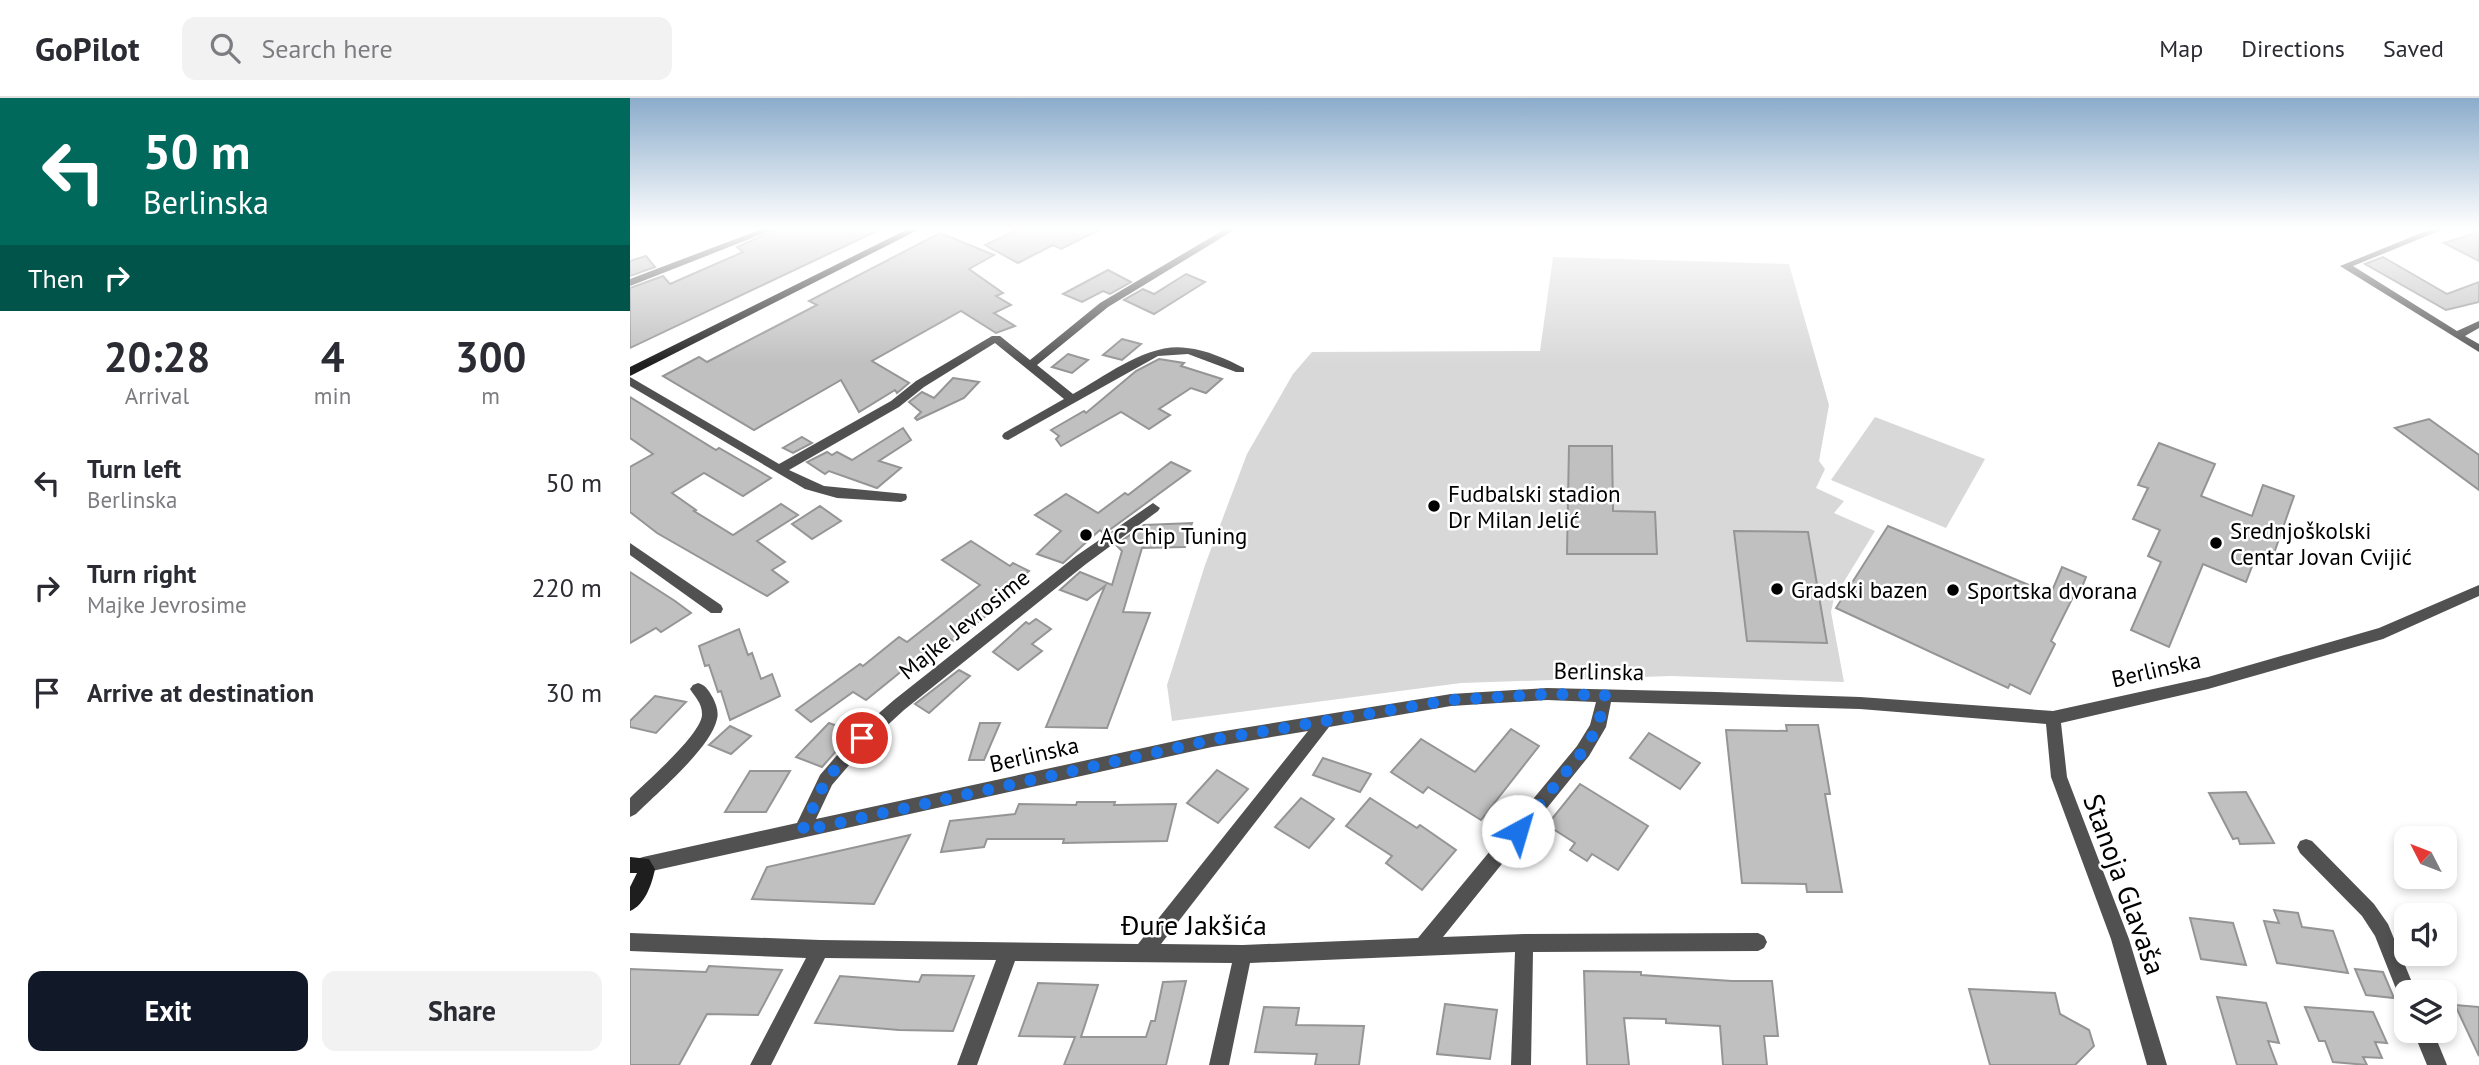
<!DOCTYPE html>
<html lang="en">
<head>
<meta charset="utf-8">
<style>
  body { margin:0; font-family:"PT Sans",sans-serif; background:#f2f2f3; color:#2b2b33; height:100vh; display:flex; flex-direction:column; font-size:26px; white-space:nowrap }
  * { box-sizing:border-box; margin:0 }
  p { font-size:23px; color:#7c7c81 }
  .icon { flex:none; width:38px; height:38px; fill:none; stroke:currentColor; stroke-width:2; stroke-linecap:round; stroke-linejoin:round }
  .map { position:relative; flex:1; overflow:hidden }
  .panel { display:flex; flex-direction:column; background:#fff; width:630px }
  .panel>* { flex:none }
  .hud { background:#00695c; color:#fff; overflow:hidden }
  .needle { width:46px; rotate:312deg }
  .fabs { position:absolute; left:1764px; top:728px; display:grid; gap:14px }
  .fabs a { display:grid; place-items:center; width:63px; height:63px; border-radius:14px; background:#fff; box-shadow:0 4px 10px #0003; font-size:35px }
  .pin { position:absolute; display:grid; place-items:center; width:60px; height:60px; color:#fff; margin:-30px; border:4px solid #fff; border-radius:50%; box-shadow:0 2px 7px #0007 }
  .me { position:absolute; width:77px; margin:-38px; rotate:39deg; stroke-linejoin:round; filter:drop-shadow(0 0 5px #0008) }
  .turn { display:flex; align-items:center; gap:24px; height:147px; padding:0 28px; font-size:32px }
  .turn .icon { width:91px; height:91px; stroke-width:2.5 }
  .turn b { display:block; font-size:49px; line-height:60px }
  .then { display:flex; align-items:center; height:66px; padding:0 28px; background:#0003; gap:14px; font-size:26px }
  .eta { display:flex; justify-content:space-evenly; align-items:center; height:119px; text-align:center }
  .eta b { font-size:42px; font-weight:800; line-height:49px }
  .cta { display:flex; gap:14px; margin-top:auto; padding:14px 28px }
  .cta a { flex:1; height:80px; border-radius:14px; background:#111827; color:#fff; font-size:28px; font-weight:800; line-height:80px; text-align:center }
  .cta a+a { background:#f2f2f3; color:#2b2b33 }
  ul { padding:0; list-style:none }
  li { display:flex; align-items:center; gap:21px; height:105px; padding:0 28px }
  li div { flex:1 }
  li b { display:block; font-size:26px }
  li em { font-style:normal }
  header { display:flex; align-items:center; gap:42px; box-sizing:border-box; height:98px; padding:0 35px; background:#fff; border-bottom:2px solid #e1e1e2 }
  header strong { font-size:33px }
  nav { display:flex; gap:38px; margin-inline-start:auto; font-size:24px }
  .search { width:490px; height:63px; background:#f2f2f3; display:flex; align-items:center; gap:18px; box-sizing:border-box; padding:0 24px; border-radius:14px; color:#7c7c81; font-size:26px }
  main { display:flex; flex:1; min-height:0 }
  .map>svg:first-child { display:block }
</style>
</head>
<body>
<header>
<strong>GoPilot</strong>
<div class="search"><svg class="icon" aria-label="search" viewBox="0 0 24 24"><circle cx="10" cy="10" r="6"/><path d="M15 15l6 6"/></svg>Search here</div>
<nav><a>Map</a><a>Directions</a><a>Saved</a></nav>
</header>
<main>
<section class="panel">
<div class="hud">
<div class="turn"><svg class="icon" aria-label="left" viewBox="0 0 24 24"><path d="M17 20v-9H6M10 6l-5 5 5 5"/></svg><div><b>50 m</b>Berlinska</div></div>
<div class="then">Then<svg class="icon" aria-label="right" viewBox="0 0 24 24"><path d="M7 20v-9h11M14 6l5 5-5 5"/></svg></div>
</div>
<div class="eta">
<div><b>20:28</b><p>Arrival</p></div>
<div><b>4</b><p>min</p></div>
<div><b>300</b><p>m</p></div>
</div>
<ul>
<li><svg class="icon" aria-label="left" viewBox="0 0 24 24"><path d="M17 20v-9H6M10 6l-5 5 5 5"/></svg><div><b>Turn left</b><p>Berlinska</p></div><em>50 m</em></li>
<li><svg class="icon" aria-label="right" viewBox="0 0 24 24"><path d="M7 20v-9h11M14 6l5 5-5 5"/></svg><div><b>Turn right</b><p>Majke Jevrosime</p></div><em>220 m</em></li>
<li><svg class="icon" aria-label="arrive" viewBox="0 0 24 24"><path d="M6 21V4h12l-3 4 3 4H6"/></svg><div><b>Arrive at destination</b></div><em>30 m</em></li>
</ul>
<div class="cta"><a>Exit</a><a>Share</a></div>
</section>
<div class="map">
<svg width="1849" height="967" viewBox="0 0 1849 967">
  <rect width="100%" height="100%" fill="#fff"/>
  <g fill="#d8d8d8">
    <polygon points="923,159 1159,166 1199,307 1189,363 1195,371 1186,390 1214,403 1204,415 1245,433 1204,500 1201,514 1214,584 1041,578 831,585 542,623 537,587 575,467 617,356 663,276 682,254 910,253"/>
    <polygon points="1245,319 1355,361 1316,430 1201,382"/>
  </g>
  <g fill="#c0c0c0" stroke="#959595" stroke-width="2">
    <polygon points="148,131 251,131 0,250 0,190 33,178 40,186 113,154 107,149"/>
    <polygon points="389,131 471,131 431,151 423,147 388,165 355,147"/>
    <polygon points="1849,134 1849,163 1814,145"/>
    <polygon points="310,135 364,157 339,171 373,195 366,198 381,207 364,215 385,228 366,235 331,213 242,263 279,285 267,295 265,292 229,314 211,282 124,332 33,278 69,259 77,264 187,207 179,203"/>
    <polygon points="16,158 25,169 0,178 0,163"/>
    <polygon points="1753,159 1817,196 1849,184 1849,204 1816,212 1735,166"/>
    <polygon points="478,172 501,184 480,196 473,193 452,204 433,196"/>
    <polygon points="556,176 575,184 524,216 494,202 513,191 524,196"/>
    <polygon points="492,241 511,246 492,262 473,257"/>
    <polygon points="438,256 458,262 442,275 422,269"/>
    <polygon points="529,261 554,265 551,268 592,281 576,295 561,290 529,311 540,317 519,331 491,314 431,348 426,341 429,338 421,332 454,313 456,315 506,273"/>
    <polygon points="323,280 349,284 334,300 287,322 285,320 291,314 279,304 292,294 304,300"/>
    <polygon points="0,299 86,352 89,350 141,380 113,398 74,375 42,395 66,412 64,413 103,437 151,406 168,417 127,443 155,464 142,472 158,484 137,498 27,435 0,414 0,369 23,356 0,340"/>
    <polygon points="1799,321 1849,357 1849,392 1765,330"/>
    <polygon points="273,330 281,342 249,363 271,370 247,390 199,373 195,376 177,364 197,354 202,357 207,354 222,362"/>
    <polygon points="172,339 182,345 163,355 153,350"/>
    <polygon points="1529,345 1585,366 1571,398 1622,418 1633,387 1664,398 1641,464 1626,458 1616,484 1573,466 1539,549 1501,532 1531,464 1518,458 1530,432 1503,421 1518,390 1508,387"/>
    <polygon points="939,348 982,348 983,413 1025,414 1027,456 937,456"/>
    <polygon points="541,364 560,373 474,436 470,432 433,465 407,456 431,433 405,417 436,396 468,415 495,395 498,397"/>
    <polygon points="190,408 211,423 182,441 162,426"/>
    <polygon points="562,425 555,449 512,450 493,514 520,515 477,630 416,629 475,488 457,502 430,492 450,474 482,487 492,453 486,447 514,427"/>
    <polygon points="1258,428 1418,495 1422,493 1432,469 1456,479 1448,499 1444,497 1421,543 1425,546 1400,596 1380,586 1378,590 1206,510"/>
    <polygon points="1104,433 1178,434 1197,545 1117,543"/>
    <polygon points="341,443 380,468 383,465 399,473 374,495 377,496 359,512 361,514 324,543 315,538 236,602 223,594 181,624 166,612 230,566 233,568 269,539 277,544 350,487 312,462"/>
    <polygon points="0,474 45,503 61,515 31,534 26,530 0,545"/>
    <polygon points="406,521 421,531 402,546 412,553 388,572 363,554 396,524 399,526"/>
    <polygon points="109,531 118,557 122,555 131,581 142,576 150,598 100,622 91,593 88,594 79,567 75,568 69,548"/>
    <polygon points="329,572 340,578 299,615 285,606"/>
    <polygon points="25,598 56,604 26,635 0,629 0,623"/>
    <polygon points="199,625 223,634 192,669 166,659"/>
    <polygon points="350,625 370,625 354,662 339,662"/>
    <polygon points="1156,627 1188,627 1200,696 1195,696 1212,794 1177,794 1176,786 1112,785 1096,632 1157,633"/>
    <polygon points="100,628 121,638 101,656 79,647"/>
    <polygon points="881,631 909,648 851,722 798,689 793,695 761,674 791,641 845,674"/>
    <polygon points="1019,635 1070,665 1050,691 1000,660"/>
    <polygon points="693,660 741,676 730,694 683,677"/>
    <polygon points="587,672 618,691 588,725 557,705"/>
    <polygon points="120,673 160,673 136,714 95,714"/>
    <polygon points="950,686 1018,728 988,772 962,756 957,763 940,752 945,745 917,727"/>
    <polygon points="1616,694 1644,745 1610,746 1608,740 1603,741 1579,695"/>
    <polygon points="671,700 704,721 679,750 645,729"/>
    <polygon points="740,700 787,730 790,727 826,752 792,792 756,765 762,758 716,728"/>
    <polygon points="447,704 485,704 484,707 546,706 537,743 433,745 434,741 357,741 354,749 311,754 320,723 385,716 389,706 446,707"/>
    <polygon points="280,737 244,806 122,801 137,769"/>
    <polygon points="1644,812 1668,815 1672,829 1703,833 1718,875 1647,865 1634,823 1649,825"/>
    <polygon points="1560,820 1603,825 1616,867 1571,861"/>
    <polygon points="79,868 152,872 128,917 77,916 49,967 0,967 0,871 76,874"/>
    <polygon points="1725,871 1753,874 1764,900 1736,897"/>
    <polygon points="954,873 1011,874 1011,877 1102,883 1142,883 1148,938 1134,938 1137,967 1093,967 1090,928 1036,925 1036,921 994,920 999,967 957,967"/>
    <polygon points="292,877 344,878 323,933 269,932 185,925 210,878 289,884"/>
    <polygon points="556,883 536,967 434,967 445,939 389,938 408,885 468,887 451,939 516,939 521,923 525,923 533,884"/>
    <polygon points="1339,891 1425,895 1430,916 1459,932 1464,948 1445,967 1360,967"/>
    <polygon points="1587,899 1636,905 1649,945 1638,943 1647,967 1607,967"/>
    <polygon points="815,906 867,912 860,961 807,956"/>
    <polygon points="1825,907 1849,909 1849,958"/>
    <polygon points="634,909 669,910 666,927 734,928 729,967 685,967 687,956 625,954"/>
    <polygon points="1675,909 1743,914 1757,945 1745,944 1752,960 1733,959 1737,967 1703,964 1695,943 1689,943"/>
  </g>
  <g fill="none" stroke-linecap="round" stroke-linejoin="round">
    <g fill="#515151" fill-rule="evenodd">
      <polygon points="132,131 145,131 0,188 0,181"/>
      <path d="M595 131H606L478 209 407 267 443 296C476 278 518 244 557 250 577 252 596 261 614 270V274H606L558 256 528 258 378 342 374 341 372 338 374 335 434 301 365 245 294 289 269 309 159 372 194 388 276 396 277 399 276 402 271 404 207 400 175 391 0 288V279L149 366 261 303 286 283 362 238H370L400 262 470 205Z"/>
      <polygon points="1801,131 1814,131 1723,168 1827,233 1849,223 1849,230 1835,238 1849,246 1849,254 1710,168"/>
      <path d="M523 405 530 410 528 413 456 466 274 612 238 645 202 687 186 721 582 635 821 596 917 590 1086 594 1230 599 1423 613 1578 579 1749 530 1849 487V498L1753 541 1578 591 1431 625 1437 679 1499 841 1537 967H1517L1481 841 1421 679 1416 626 1230 611 981 604 976 629 959 658 813 839 894 836 1128 835 1134 838 1137 844 1134 850 1128 853 903 854 901 967H881L885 854 620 865 599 967H579L602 865 385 863 347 967H327L366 862 195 860 141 967H120L176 860 0 853V835L190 842 508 846 678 633 582 649 13 775 7 773 4 767 7 761 13 759 167 725 190 677 226 635 264 602 446 458ZM917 602 966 604 960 627 947 648 788 840 613 847 531 846 699 629 821 608Z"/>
      <polygon points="0,445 91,507 93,511 91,515 81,515 0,457"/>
      <path d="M68 585C76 587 79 593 83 600 86 606 89 614 87 621 81 650 27 695 6 716L0 719V700C15 685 73 635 72 616 72 605 65 599 60 591L63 587Z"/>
      <polygon points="1676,741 1682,743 1744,806 1758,826 1786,894 1776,894 1776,903 1770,901 1745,838 1732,818 1670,755 1667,749 1670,743"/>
      <polygon points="1783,933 1803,933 1817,967 1797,967"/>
    </g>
    <g fill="#1e1e1e" fill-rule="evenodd">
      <polygon points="278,131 290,131 0,278 0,269"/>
      <path d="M0 759 19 761 25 771C22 786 15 807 0 813V789L7 775H0Z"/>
    </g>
  </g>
  <linearGradient id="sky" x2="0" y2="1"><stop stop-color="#8baccb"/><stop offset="0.49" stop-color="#fff"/><stop offset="1" stop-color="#fff" stop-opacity="0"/></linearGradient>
  <rect width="1849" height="266" fill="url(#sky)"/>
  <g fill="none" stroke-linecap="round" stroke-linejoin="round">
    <polyline stroke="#1a73e8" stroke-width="12" stroke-dasharray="0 21.6" points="232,640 196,682 172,733 582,642 821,602 917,596 975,597 968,629 953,653 888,733"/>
  </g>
  <g fill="#000" stroke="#fff" stroke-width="2.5">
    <circle cx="804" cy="408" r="7"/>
    <circle cx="456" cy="437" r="7"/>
    <circle cx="1586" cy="445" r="7"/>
    <circle cx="1147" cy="491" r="7"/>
    <circle cx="1323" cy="492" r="7"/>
  </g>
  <g text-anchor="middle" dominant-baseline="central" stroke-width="5" stroke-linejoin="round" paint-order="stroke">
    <g font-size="23" fill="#000" stroke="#fff" text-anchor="start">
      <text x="818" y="395">Fudbalski stadion<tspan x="818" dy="26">Dr Milan Jelić</tspan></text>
      <text x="1600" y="432">Srednjoškolski<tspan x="1600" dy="26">Centar Jovan Cvijić</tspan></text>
      <text x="470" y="437">AC Chip Tuning</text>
      <text x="1161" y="491">Gradski bazen</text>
      <text x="1337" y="492">Sportska dvorana</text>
    </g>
    <g font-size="23" fill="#000" stroke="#fff">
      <text transform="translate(334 526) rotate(-39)">Majke Jevrosime</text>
      <text transform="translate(1526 571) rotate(-13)">Berlinska</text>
      <text transform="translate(969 573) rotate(1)">Berlinska</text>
      <text transform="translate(404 656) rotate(-13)">Berlinska</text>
    </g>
    <g font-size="28" fill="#000" stroke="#fff">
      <text transform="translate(1495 786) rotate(70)">Stanoja Glavaša</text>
      <text x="564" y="826">Đure Jakšića</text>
    </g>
  </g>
</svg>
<div class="fabs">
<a><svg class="needle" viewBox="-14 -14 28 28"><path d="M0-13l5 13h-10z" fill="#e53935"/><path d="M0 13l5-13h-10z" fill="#7c7c81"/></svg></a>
<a><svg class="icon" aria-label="sound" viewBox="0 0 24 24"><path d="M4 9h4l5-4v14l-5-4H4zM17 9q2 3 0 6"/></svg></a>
<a><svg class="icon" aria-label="layers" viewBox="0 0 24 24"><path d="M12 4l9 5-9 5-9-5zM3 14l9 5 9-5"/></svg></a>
</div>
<div class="pin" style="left:232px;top:640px;background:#d93025"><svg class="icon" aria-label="arrive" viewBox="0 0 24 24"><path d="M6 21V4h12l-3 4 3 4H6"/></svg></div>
<svg class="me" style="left:888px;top:733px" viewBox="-20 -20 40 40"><circle r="19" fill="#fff"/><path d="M0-13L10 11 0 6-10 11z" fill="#1a73e8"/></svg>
</div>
</main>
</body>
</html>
